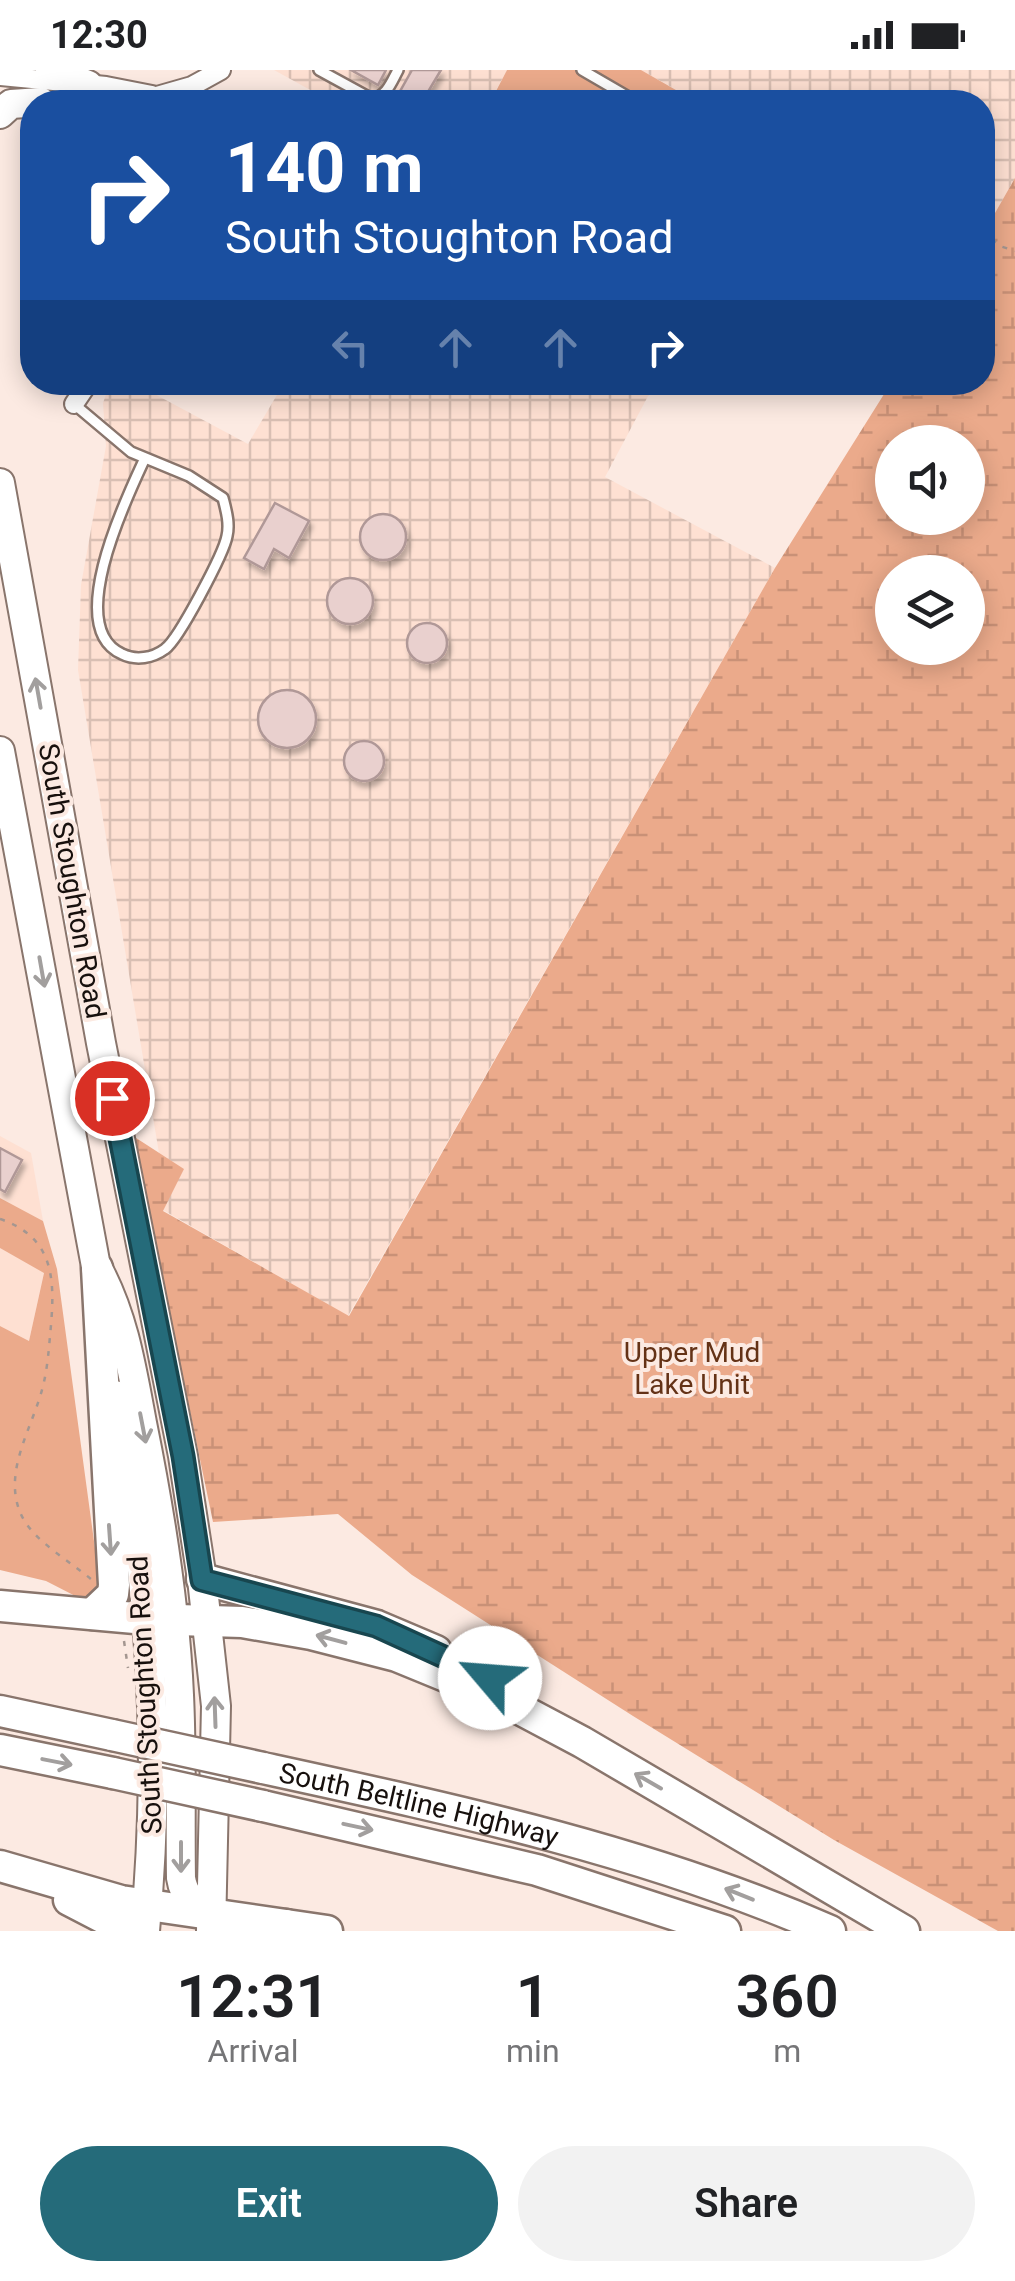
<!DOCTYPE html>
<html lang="en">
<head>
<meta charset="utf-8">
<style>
  body { margin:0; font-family:Roboto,sans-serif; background:#f2f2f2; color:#202124; height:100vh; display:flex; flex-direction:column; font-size:38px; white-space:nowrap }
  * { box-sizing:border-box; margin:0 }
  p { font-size:32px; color:#757577 }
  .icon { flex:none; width:55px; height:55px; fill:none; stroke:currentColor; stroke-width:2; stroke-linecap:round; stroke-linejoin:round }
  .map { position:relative; height:1861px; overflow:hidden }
  .panel { display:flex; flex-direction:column; background:#fff; flex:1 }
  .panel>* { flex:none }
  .top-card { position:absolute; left:20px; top:20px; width:975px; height:305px; border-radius:40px; box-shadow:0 5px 25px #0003; background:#1a4fa0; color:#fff; overflow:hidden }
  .fabs { position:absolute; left:875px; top:355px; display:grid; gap:20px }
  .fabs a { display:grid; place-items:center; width:110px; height:110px; border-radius:50%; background:#fff; box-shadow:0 5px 25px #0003; font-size:50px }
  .pin { position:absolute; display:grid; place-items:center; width:85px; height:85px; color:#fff; margin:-42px; border:5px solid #fff; border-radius:50%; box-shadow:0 2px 10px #0007 }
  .me { position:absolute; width:110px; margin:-55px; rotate:297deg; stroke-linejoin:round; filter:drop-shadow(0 0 8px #0008) }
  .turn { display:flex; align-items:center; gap:35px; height:210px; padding:0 40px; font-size:45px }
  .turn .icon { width:130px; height:130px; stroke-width:2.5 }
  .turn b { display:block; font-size:70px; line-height:85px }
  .lanes { display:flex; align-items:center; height:95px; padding:0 40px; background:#0003; justify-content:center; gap:50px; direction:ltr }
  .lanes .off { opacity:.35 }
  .eta { display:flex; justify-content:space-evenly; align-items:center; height:170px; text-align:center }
  .eta b { font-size:60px; font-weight:600; line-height:70px }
  .action { display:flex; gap:20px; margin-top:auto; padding:20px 40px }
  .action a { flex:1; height:115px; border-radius:60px; background:#256b7a; color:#fff; font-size:40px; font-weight:600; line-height:115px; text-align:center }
  .action a+a { background:#f2f2f2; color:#202124 }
  .status { display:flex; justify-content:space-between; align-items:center; height:70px; padding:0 50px; background:#fff; direction:ltr }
  .status svg { height:28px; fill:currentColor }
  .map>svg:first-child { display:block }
</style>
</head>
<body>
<div class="status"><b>12:30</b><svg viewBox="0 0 49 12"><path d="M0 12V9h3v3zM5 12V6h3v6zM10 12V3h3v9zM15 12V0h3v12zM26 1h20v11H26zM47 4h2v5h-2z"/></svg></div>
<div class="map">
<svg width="1015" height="1861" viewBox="0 0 1015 1861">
  <defs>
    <pattern id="industrial-grid" width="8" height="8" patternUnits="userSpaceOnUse" patternTransform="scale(2.5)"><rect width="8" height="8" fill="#fee0d2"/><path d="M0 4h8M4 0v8" fill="none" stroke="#d9bfb3"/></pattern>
    <pattern id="wetland-marsh" width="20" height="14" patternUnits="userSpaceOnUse" patternTransform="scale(2.5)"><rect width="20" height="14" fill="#ebaa8b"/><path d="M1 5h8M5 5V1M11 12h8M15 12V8" fill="none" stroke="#c99177"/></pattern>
    <filter id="shadow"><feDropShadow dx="3" dy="5.5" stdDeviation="2.5" flood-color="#0004"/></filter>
  </defs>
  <rect width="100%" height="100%" fill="#fceae2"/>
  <g fill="#fee0d2">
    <polygon points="0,1066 31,1083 43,1151 0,1128"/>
    <polygon points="0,1178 44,1202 29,1271 0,1256"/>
  </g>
  <g fill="url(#industrial-grid)">
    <polygon points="274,0 507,0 495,22 513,32 332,32"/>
    <polygon points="641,0 1015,0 1015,108 983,164 982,32 698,32"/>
    <polygon points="110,313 134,313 248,374 284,313 655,313 605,407 775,498 348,1246 163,1140 183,1099 159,1083 78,600 81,515 106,376 103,333"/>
  </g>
  <g fill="#ebaa8b">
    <polygon points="507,0 641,0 697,32 513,32 495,23"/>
    <polygon points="0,1128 43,1151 57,1199 96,1486 101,1485 105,1511 89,1533 46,1511 0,1500 0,1256 29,1271 44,1203 0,1178"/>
  </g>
  <path fill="url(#wetland-marsh)" fill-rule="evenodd" d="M1015 108V1861H998L834 1770 633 1646 412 1505 338 1444 213 1452 133 1066 184 1099 163 1141 349 1246 775 498 891 313 982 312 983 164ZM892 372H968V448H892ZM892 502H968V578H892Z"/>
  <g fill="#e9d0ce" stroke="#b09897" stroke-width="2.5" filter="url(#shadow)">
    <polygon points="351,0 386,0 378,15"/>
    <polygon points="412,0 441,0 422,32 394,32"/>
    <polygon points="275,433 309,451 289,488 274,479 264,499 244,488"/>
    <circle cx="383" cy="467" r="23"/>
    <circle cx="350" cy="531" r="23"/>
    <circle cx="427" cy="573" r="20"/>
    <circle cx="287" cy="649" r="29"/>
    <circle cx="364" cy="691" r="20"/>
    <polygon points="0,1078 22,1090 5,1122 0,1119"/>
  </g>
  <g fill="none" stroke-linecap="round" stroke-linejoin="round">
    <defs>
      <g id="lane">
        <path d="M319 0 372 29C387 26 391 13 398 0"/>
        <polyline points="582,0 637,32"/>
        <path d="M74 334 131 382 189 406 223 428C226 440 230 453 227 466 224 483 179 569 165 579 153 588 136 591 122 584 63 558 127 427 145 388"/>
      </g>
      <g id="street">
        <polyline points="0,6 106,16 152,25"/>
        <polyline points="143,30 192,16 221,0"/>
        <polyline points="74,334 89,312"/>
      </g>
      <g id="primary">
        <polyline points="50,0 88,15"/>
        <polyline points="0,44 11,34 41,32"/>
        <polyline points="0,413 101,973 183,1386 202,1509 216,1636 211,1861"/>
        <polyline points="0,681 100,1218"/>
        <path d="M98 1199C124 1247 132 1300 142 1353 160 1442 175 1533 179 1625 182 1686 180 1747 181 1808 184 1828 195 1835 213 1844"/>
        <path d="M115 1325C124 1384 135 1442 142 1500 156 1620 156 1741 145 1861"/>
      </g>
      <g id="highway">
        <polyline points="202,1509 377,1556 436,1581"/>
        <polyline points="0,1536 146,1549 242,1552 311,1564 397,1586 497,1627 582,1672 904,1861"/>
        <polyline points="92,1544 113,1524 114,1515 97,1198"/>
        <polyline points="0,1641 112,1665"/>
        <polyline points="0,1680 113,1703"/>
        <path id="s1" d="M263 1698C456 1740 648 1781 830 1861"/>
        <polyline points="263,1736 537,1800 725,1861"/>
        <polyline points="0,1796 121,1831 286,1855"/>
        <polyline points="69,1830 129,1861"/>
        <polyline points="278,1861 286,1855 327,1861"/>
      </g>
    </defs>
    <use href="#lane" stroke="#89756c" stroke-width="14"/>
    <use href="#street" stroke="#89756c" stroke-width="22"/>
    <use href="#primary" stroke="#89756c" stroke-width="32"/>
    <use href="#highway" stroke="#89756c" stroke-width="35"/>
    <g stroke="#a49690" stroke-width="2.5" stroke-dasharray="5 8" stroke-linecap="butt">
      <polyline points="982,161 1000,176 1015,181"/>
      <path d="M0 1149C53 1167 55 1207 51 1255 49 1276 48 1296 43 1316 33 1357 3 1400 20 1442 31 1470 70 1491 92 1510"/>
      <polyline points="124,1571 128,1598"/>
    </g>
    <use href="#lane" stroke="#fff" stroke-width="9"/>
    <use href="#street" stroke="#fff" stroke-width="18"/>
    <use href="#primary" stroke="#fff" stroke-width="28"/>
    <use href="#highway" stroke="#fff" stroke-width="30"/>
    <defs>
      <g id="highway-bridge">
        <polyline points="112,1665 263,1698"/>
        <polyline points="113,1703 263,1736"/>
      </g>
    </defs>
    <use href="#highway-bridge" stroke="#89756c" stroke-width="35" stroke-linecap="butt"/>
    <use href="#highway-bridge" stroke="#fff" stroke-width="30"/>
  </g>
  <defs><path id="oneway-shaft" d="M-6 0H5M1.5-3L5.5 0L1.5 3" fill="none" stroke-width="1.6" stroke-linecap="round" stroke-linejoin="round" transform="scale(2.5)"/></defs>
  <g stroke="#a29f9e">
    <use href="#oneway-shaft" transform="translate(38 623) rotate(-100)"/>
    <use href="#oneway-shaft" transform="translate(42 902) rotate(80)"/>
    <use href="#oneway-shaft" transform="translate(143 1358) rotate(79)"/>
    <use href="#oneway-shaft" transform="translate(110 1470) rotate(86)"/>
    <use href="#oneway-shaft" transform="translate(331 1569) rotate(-165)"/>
    <use href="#oneway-shaft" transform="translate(215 1642) rotate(-92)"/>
    <use href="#oneway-shaft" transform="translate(57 1692) rotate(11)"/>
    <use href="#oneway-shaft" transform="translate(648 1711) rotate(-150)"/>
    <use href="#oneway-shaft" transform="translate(358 1757) rotate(12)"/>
    <use href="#oneway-shaft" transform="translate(181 1787) rotate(90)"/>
    <use href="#oneway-shaft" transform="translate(739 1824) rotate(-158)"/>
  </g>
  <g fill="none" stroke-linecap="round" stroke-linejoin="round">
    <defs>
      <polyline id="route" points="112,1028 183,1386 202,1510 376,1556 490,1608"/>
    </defs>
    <use href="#route" stroke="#18464f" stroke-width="25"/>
    <use href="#route" stroke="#256b7a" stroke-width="18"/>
  </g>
  <g text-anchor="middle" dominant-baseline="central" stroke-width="8" stroke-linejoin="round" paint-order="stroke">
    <g font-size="28" fill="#17100d" stroke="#fceae2">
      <text transform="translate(72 811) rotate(80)">South Stoughton Road</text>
      <text transform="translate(145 1625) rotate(-93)">South Stoughton Road</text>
      <text stroke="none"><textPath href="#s1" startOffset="160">South Beltline Highway</textPath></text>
    </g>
    <g font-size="28" fill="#643216" stroke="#fceae2">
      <text x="692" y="1282">Upper Mud<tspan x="692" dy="32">Lake Unit</tspan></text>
    </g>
  </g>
</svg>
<div class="fabs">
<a><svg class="icon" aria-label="sound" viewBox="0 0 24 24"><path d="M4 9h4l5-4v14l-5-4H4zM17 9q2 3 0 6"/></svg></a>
<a><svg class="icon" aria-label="layers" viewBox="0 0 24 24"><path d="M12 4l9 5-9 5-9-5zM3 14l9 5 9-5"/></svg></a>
</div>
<div class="pin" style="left:112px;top:1028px;background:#d93025"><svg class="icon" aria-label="arrive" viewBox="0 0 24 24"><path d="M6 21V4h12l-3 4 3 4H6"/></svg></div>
<svg class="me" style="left:490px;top:1608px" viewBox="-20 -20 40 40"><circle r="19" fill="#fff"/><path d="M0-13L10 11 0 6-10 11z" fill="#256b7a"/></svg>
<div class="top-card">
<div class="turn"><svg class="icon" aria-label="right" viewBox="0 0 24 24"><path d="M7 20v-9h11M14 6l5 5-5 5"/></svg><div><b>140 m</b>South Stoughton Road</div></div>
<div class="lanes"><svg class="icon off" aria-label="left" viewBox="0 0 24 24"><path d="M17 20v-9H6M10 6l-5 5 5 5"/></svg><svg class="icon off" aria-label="ahead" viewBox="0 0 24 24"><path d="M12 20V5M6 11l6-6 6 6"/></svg><svg class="icon off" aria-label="ahead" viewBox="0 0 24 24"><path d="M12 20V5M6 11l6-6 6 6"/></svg><svg class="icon" aria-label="right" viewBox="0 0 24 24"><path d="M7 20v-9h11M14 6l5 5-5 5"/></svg></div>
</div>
</div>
<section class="panel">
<div class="eta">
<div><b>12:31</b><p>Arrival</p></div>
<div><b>1</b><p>min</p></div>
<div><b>360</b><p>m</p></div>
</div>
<div class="action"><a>Exit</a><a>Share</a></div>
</section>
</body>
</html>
